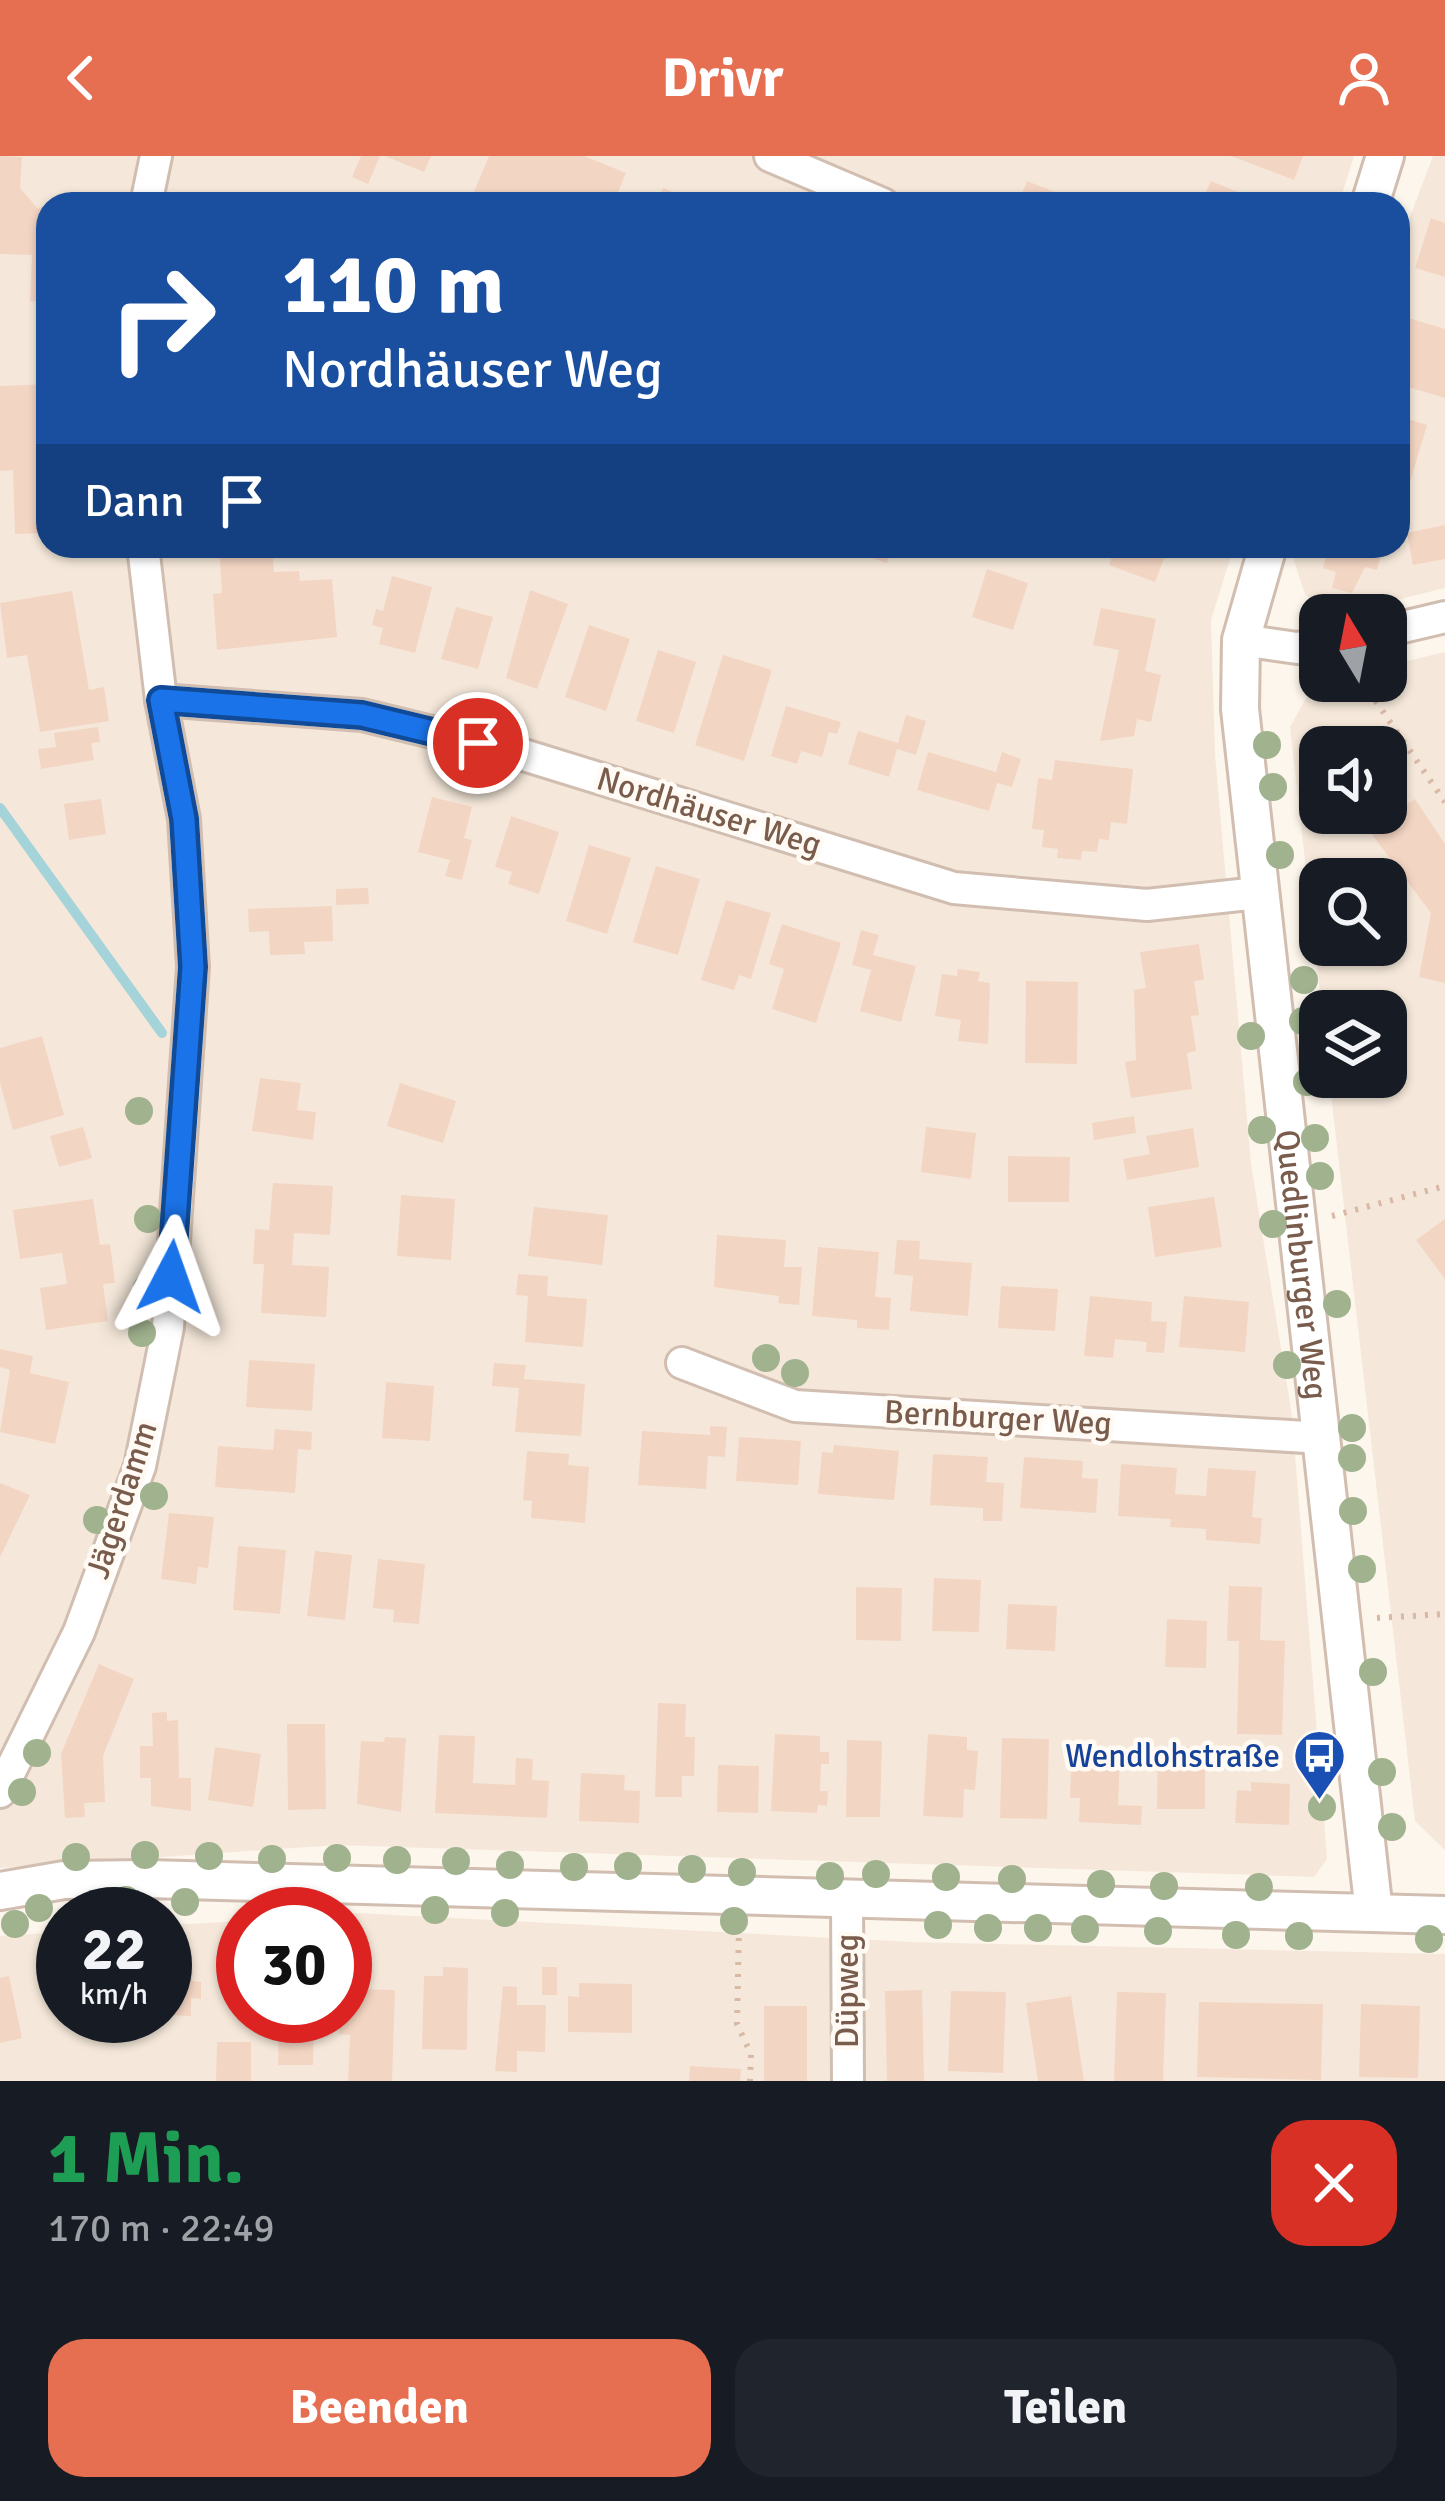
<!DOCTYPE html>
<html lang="de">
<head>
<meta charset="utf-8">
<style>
  body { margin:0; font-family:Signika,sans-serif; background:#20242c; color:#f1f3f6; height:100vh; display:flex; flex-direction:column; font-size:45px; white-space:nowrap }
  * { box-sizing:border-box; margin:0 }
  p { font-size:39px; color:#9ea1a6 }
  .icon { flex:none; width:66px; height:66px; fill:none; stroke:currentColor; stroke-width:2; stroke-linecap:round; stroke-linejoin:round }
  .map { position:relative; height:1925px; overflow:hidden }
  .drawer { display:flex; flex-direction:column; background:#171b24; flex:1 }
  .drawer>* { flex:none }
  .banner { position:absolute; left:36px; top:36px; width:1374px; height:366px; border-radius:36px; box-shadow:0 3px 9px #0004; background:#1a4fa0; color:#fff; overflow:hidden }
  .needle { width:78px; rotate:350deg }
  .tools { position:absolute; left:1299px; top:438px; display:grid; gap:24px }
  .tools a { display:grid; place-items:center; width:108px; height:108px; border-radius:24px; background:#171b24; box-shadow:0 3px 9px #0004; font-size:60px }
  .speed { position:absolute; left:36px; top:1731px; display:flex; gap:24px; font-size:60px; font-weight:700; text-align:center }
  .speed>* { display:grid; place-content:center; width:156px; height:156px; border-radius:50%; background:#171b24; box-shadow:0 3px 9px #0004; line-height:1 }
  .speed small { font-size:30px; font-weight:400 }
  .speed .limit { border:18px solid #d22; background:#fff; color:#111 }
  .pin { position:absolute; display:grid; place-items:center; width:102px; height:102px; color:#fff; margin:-51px; border:6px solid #fff; border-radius:50%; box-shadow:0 3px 12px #0007 }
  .me { position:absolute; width:132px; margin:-66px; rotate:4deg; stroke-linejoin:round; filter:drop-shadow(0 0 9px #0008) }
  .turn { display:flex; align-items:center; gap:42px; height:252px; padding:0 48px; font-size:54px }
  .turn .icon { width:156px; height:156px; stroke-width:2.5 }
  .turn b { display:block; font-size:84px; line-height:102px }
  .then { display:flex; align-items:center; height:114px; padding:0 48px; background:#0003; gap:24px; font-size:45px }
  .round { display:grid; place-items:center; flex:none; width:126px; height:126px; border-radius:36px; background:#20242c }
  .summary { display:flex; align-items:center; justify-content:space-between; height:204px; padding:0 48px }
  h1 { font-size:72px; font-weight:800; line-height:90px; color:#1e9e55 }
  .primary-button { display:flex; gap:24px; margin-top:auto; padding:24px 48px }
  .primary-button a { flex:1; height:138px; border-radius:36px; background:#e76f51; color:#fff; font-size:48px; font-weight:800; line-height:138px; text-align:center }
  .primary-button a+a { background:#20242c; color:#f1f3f6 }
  header { display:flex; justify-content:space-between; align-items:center; height:156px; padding:0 48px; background:#e76f51; color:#fff; font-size:54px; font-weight:800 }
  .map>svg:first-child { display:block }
</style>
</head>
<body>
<header><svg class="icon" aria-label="back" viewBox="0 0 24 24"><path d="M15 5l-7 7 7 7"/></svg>Drivr<svg class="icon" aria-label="person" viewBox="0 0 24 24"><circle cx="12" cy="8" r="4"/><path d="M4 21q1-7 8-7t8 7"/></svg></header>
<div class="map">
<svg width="1445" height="1925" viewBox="0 0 1445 1925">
  <rect width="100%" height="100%" fill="#fdf6ec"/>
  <g fill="#f5e8da" fill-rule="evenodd">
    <polygon points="0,0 1354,0 1339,48 48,48 48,390 1234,390 1211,464 1215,599 1251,1008 1292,1260 1327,1703 1314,1721 338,1689 0,1712"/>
    <polygon points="1433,0 1445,0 1445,432 1352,455 1324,454 1305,438 1294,405 1299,390 1398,390 1398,92"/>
    <path d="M1445 496V1694L1415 1665 1329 921H1386V855H1322L1290 571 1314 528 1386 525V510ZM1320 591H1386V657H1320ZM1320 723H1386V789H1320Z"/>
    <polygon points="359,1757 911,1786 1445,1798 1445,1925 0,1925 0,1780 63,1776 63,1860 165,1860 165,1769 243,1765 243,1860 345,1860 345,1758"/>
  </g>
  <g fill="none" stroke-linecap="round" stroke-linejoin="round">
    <polyline stroke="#a5d3da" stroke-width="10" points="0,652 162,877"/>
  </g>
  <g fill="#f3d5c3">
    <polygon points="0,0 22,1 20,32 38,53 48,48 48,199 41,199 43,146 30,145 32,99 0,98"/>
    <polygon points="361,0 380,0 368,28 352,21"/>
    <polygon points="385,0 431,0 424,16"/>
    <polygon points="489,0 584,0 626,17 613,48 504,48 474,36"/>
    <polygon points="1231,0 1303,0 1294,24"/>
    <polygon points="1027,25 1085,48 1018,48"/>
    <polygon points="1211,25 1267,48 1201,48"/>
    <polygon points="663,32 700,48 656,48"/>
    <polygon points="1431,62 1445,67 1445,121 1415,112"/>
    <polygon points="1402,160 1445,173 1445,242 1398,228"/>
    <polygon points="48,228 48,377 15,378 13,314 0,315 0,230"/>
    <polygon points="1398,260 1427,269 1399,363 1398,362"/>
    <polygon points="1445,369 1445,403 1413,409 1407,377"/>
    <polygon points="219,390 272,390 274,416 299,415 300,425 332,423 337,481 217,494 213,438 222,437"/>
    <polygon points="836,390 892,390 887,407"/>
    <polygon points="1116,390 1169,390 1155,426 1109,409"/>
    <polygon points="1329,390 1383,390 1377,414 1365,411 1352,437 1332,432 1336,416 1323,412"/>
    <polygon points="987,413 1028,427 1013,474 972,461"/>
    <polygon points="392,420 432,431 415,497 379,488 383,472 372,469 376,453 383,455"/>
    <polygon points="530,434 568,448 537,533 506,522"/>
    <polygon points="72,435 89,534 104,531 109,565 40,576 27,499 7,502 0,447"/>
    <polygon points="456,451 493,461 478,513 441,503"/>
    <polygon points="1101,452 1156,463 1145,515 1161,519 1151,566 1137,563 1134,580 1100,585 1119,494 1093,489"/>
    <polygon points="589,469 630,483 606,555 565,541"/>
    <polygon points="658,494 696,506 674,577 636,565"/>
    <polygon points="723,499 772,514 744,605 695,589"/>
    <polygon points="786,550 841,566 837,578 829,576 822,601 801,595 797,608 771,600"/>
    <polygon points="906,559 926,565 916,599 897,593 889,621 848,608 858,575 898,587"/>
    <polygon points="98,571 100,586 91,587 94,604 41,613 38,593 56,591 54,577"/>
    <polygon points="928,596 996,616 1002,596 1021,603 1012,631 997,627 989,655 917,634"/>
    <polygon points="1055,604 1133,613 1127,668 1111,666 1109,684 1099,683 1097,696 1082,695 1081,704 1057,702 1058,693 1042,691 1044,674 1032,673 1038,622 1052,624"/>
    <polygon points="432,641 472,651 464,682 472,684 462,724 445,720 450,704 418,696"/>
    <polygon points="101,643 106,678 69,684 64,648"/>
    <polygon points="1415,643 1445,688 1445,827 1419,821 1431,757 1368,673"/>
    <polygon points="511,660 559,676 539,738 508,728 512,716 495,711"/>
    <polygon points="589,689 631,702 607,778 566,765"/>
    <polygon points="656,710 700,723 678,799 633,786"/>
    <polygon points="368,732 369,748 336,749 336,733"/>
    <polygon points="726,744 771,757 751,823 739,819 734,834 701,824"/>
    <polygon points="332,750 333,785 304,786 305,798 270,799 269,775 249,776 248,753"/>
    <polygon points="782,768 841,787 816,867 772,853 784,813 769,808"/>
    <polygon points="861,774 879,779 873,799 916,810 901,866 860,855 871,814 852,809"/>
    <polygon points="1199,788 1204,824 1194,825 1199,859 1191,860 1196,895 1187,897 1192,933 1131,942 1125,906 1136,904 1134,834 1146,832 1140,796"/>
    <polygon points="958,813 980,816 978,825 990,827 988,888 958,885 961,864 935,860 942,818 957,820"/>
    <polygon points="1026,825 1078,826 1077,908 1025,907"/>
    <polygon points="42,880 64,959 13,974 0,927 0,892"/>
    <polygon points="260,922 301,927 297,954 316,956 313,984 252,975"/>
    <polygon points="400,927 456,945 443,987 387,970"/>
    <polygon points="1134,960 1136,977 1094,984 1092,967"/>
    <polygon points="83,971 92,1002 59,1011 50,980"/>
    <polygon points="926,971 976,977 971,1023 921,1016"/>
    <polygon points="1193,972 1199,1011 1127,1024 1123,1003 1150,998 1146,980"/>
    <polygon points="1008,1000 1070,1001 1069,1046 1008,1046"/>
    <polygon points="273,1027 333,1030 330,1079 294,1077 292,1109 329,1111 326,1161 261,1157 264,1108 253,1108 255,1073 269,1074"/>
    <polygon points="401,1039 455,1043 451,1104 397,1100"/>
    <polygon points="1214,1041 1222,1091 1155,1101 1148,1051"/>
    <polygon points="93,1043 100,1089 110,1088 115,1127 103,1128 108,1165 46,1174 40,1132 67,1128 62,1097 20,1103 13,1054"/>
    <polygon points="534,1051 608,1059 602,1109 528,1100"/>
    <polygon points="1445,1063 1445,1123 1416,1084"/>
    <polygon points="717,1079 786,1084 784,1111 802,1111 799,1149 778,1147 779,1140 714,1131"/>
    <polygon points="897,1084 920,1085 919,1103 972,1107 968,1160 910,1155 913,1120 894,1118"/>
    <polygon points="818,1091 879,1096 875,1141 891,1142 889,1174 857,1172 857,1164 812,1160"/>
    <polygon points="518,1118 548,1120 547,1140 587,1143 583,1191 525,1186 528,1140 516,1139"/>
    <polygon points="1001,1130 1058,1133 1055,1175 998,1172"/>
    <polygon points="1090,1140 1152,1146 1151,1165 1167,1166 1164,1197 1146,1196 1147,1186 1115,1183 1113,1202 1084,1200"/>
    <polygon points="1184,1140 1249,1146 1245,1196 1179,1191"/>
    <polygon points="0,1193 33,1200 30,1217 69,1226 55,1288 0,1276 10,1214 0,1211"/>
    <polygon points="249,1204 315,1208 312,1255 246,1251"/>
    <polygon points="494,1207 526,1209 524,1223 585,1228 581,1280 515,1276 519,1232 492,1230"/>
    <polygon points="386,1226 434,1230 430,1285 382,1282"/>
    <polygon points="710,1270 727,1271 725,1301 708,1300 706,1333 638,1329 642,1275 710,1279"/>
    <polygon points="275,1273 312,1276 311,1294 298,1293 295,1337 215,1331 218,1290 273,1294"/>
    <polygon points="739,1281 801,1285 798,1329 736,1325"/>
    <polygon points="834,1289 899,1295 894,1344 818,1338 822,1296 833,1297"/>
    <polygon points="527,1295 569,1298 568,1309 589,1311 585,1367 531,1362 532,1345 523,1344"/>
    <polygon points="933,1298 988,1301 986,1326 1004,1327 1002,1365 983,1365 983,1352 930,1349"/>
    <polygon points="1024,1301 1083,1305 1082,1322 1098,1323 1096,1357 1020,1352"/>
    <polygon points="1121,1308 1177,1312 1175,1338 1206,1340 1208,1312 1256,1315 1252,1361 1262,1362 1260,1388 1206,1384 1206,1373 1170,1371 1171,1363 1118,1360"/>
    <polygon points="0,1327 30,1339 0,1401"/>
    <polygon points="169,1357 214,1361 208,1412 198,1411 196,1428 161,1423"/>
    <polygon points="238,1390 286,1394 280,1458 233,1454"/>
    <polygon points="315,1395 352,1399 345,1464 307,1460"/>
    <polygon points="378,1403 425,1408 419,1468 393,1466 394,1454 373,1452"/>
    <polygon points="934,1422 981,1424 979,1476 932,1475"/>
    <polygon points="1229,1430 1262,1431 1260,1484 1285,1485 1282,1579 1237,1578 1239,1485 1227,1485"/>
    <polygon points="856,1431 902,1432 901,1485 856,1484"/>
    <polygon points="1008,1448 1057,1450 1055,1495 1006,1493"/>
    <polygon points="1167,1463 1207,1465 1206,1512 1165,1511"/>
    <polygon points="99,1508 134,1523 103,1600 105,1646 84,1647 85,1661 65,1662 61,1598"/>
    <polygon points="658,1547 686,1548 685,1581 695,1581 694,1620 682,1620 682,1641 655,1641"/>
    <polygon points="167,1556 167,1565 178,1564 179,1622 191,1622 191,1655 151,1650 151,1622 140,1622 140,1590 153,1590 152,1557"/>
    <polygon points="287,1568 325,1568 326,1653 288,1654"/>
    <polygon points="775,1578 820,1580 820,1596 829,1596 829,1608 821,1608 820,1635 828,1635 827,1650 818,1649 817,1657 771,1655"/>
    <polygon points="928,1578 967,1581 967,1594 978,1595 975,1634 964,1633 963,1662 923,1660"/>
    <polygon points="439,1579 475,1580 473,1627 515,1629 516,1602 533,1603 532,1624 549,1625 547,1662 435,1657"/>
    <polygon points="385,1581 406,1582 401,1656 357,1648 361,1585 384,1586"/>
    <polygon points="1002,1582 1049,1583 1047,1663 1000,1662"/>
    <polygon points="847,1584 882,1585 880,1661 846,1661"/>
    <polygon points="215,1591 261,1598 253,1651 208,1644"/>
    <polygon points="1158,1591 1205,1591 1205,1653 1157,1653"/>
    <polygon points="1081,1599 1120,1601 1118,1649 1142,1650 1141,1669 1079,1666 1080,1642 1070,1642 1071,1615 1081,1615"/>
    <polygon points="718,1609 759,1610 758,1657 717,1656"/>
    <polygon points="581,1617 625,1619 624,1634 640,1635 639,1667 579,1665"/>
    <polygon points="1251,1626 1290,1628 1289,1669 1235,1667 1237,1634 1251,1635"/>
    <polygon points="443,1811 468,1812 467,1894 422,1893 424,1820 443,1820"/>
    <rect x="542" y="1811" width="15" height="28"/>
    <polygon points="165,1812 193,1813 192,1825 201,1826 201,1843 191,1842 191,1860 165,1859"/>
    <polygon points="9,1820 22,1882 0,1887 0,1822"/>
    <polygon points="579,1827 632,1828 632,1877 568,1876 568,1840 579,1841"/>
    <polygon points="503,1830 517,1831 517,1849 546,1849 545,1896 517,1895 517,1916 495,1915"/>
    <polygon points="352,1833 395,1834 392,1925 348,1925 350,1879 339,1878 340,1860 351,1853"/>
    <polygon points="922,1834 924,1925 887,1925 885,1835"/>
    <polygon points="951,1835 1006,1836 1003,1917 948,1915"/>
    <polygon points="1117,1836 1166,1837 1163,1925 1114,1925"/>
    <polygon points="1071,1840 1084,1925 1038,1925 1026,1847"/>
    <polygon points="1199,1846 1323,1848 1321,1924 1197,1921"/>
    <polygon points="1361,1848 1420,1850 1418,1922 1359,1921"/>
    <rect x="764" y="1850" width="43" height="75"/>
    <polygon points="279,1860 314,1860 313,1909 278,1909"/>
    <polygon points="217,1886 251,1886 251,1925 216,1925"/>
    <polygon points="690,1910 741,1913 740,1925 689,1925"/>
  </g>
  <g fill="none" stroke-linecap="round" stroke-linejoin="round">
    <defs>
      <g id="minor">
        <polyline points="770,0 883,48"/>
        <polyline points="146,48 156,0"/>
        <polyline points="1386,475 1445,461"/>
        <polyline points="1241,484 1297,492 1320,488"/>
        <polyline points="161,544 362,559 514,596 954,732 1147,749 1258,737"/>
        <polyline points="682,1207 795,1250 1322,1282"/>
        <polyline points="0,1636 79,1476 140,1310 168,1171 193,811 184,663 161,544 143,390"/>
        <polyline points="847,1746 848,1925"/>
      </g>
      <g id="tertiary">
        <polyline points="1370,48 1385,0"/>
        <path id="s1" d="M1268 390 1241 484 1240 553 1374 1757"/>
        <polyline points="0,1735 64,1724 149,1723 1445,1759"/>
      </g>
    </defs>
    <use href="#minor" stroke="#d1beb0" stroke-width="36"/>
    <use href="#tertiary" stroke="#d1beb0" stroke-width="42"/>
    <g stroke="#d9b8a5" stroke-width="6" stroke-dasharray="3 9" stroke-linecap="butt">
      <polyline points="1362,525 1445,646"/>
      <polyline points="1332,1060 1445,1030"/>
      <polyline points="1377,1462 1445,1458"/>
      <polyline points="739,1770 737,1868 751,1898 750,1925"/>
    </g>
    <use href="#minor" stroke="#fff" stroke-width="30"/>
    <use href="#tertiary" stroke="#fff" stroke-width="36"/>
  </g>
  <g fill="#a0b28e">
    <circle cx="1267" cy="589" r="14"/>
    <circle cx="1273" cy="631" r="14"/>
    <circle cx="1280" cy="699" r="14"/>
    <circle cx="1304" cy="824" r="14"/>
    <circle cx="1303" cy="865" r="14"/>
    <circle cx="1251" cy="880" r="14"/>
    <circle cx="1307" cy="926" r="14"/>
    <circle cx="139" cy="955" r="14"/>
    <circle cx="1262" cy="974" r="14"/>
    <circle cx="1315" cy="982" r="14"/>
    <circle cx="1320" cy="1020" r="14"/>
    <circle cx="148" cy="1063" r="14"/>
    <circle cx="1273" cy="1068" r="14"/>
    <circle cx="147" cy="1132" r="14"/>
    <circle cx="1337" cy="1148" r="14"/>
    <circle cx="142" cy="1177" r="14"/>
    <circle cx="766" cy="1202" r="14"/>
    <circle cx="1287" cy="1209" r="14"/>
    <circle cx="795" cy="1217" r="14"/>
    <circle cx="1352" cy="1272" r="14"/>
    <circle cx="1352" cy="1302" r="14"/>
    <circle cx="154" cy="1340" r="14"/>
    <circle cx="1353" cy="1355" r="14"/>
    <circle cx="97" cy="1364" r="14"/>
    <circle cx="1362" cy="1413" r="14"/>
    <circle cx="1373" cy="1516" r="14"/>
    <circle cx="37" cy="1597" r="14"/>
    <circle cx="1382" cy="1616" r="14"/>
    <circle cx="22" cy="1636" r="14"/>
    <circle cx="1322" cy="1651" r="14"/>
    <circle cx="1392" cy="1671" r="14"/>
    <circle cx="145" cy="1699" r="14"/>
    <circle cx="209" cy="1700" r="14"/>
    <circle cx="76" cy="1701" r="14"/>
    <circle cx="337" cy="1702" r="14"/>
    <circle cx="272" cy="1703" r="14"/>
    <circle cx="397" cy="1704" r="14"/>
    <circle cx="456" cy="1705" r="14"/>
    <circle cx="510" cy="1709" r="14"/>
    <circle cx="628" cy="1710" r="14"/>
    <circle cx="574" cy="1711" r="14"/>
    <circle cx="692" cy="1713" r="14"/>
    <circle cx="742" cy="1716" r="14"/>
    <circle cx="876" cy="1718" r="14"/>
    <circle cx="830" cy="1720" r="14"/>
    <circle cx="946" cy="1721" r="14"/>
    <circle cx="1012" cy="1723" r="14"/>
    <circle cx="1101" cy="1728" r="14"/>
    <circle cx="1164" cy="1730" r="14"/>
    <circle cx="1259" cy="1731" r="14"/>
    <circle cx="126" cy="1744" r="14"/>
    <circle cx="185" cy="1746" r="14"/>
    <circle cx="39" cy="1752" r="14"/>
    <circle cx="435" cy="1754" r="14"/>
    <circle cx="505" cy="1757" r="14"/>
    <circle cx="734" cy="1765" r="14"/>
    <circle cx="15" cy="1768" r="14"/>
    <circle cx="938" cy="1769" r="14"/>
    <circle cx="988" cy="1772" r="14"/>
    <circle cx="1038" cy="1772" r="14"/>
    <circle cx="1085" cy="1773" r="14"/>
    <circle cx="1158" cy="1775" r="14"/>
    <circle cx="1236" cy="1779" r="14"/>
    <circle cx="1299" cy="1780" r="14"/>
    <circle cx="1429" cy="1783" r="14"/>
  </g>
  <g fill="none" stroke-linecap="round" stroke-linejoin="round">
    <defs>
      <polyline id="route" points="171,1121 193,811 184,663 161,544 362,559 478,587"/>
    </defs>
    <use href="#route" stroke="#114b97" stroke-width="30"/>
    <use href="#route" stroke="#1a73e8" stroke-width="21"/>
  </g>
  <defs>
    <symbol id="bus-pin" viewBox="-11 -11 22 30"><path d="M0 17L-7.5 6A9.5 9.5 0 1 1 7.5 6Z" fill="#1a4fb4" stroke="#fffaf3"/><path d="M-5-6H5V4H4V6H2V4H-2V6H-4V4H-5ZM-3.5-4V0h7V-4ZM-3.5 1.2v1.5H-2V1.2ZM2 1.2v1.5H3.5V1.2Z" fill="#fff"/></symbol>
  </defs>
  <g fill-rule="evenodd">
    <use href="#bus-pin" x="1290" y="1570" width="59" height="81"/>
  </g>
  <g text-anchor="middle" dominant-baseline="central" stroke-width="9" stroke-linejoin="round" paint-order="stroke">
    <g font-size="33" fill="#7a5c4d" stroke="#fffaf3">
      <text transform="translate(709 656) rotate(17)">Nordhäuser Weg</text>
      <text stroke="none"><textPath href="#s1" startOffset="726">Quedlinburger Weg</textPath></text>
      <text transform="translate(998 1262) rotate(3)">Bernburger Weg</text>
      <text transform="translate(122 1344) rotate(-72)">Jägerdamm</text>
      <text transform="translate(847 1835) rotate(-90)">Düpweg</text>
    </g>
    <g font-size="33" fill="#164399" stroke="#fffaf3" text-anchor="end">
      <text x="1280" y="1600">Wendlohstraße</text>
    </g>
  </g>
</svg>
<div class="tools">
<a><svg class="needle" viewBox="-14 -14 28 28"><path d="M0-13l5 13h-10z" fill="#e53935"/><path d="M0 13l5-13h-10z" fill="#9ea1a6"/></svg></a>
<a><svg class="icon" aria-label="sound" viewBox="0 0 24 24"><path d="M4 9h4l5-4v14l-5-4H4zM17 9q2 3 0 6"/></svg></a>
<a><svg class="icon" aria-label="search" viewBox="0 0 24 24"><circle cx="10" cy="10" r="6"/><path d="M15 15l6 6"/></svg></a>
<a><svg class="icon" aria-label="layers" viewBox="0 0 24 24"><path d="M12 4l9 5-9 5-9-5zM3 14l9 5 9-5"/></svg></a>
</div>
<div class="speed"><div>22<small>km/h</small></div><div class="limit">30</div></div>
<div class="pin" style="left:478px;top:587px;background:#d93025"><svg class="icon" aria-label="arrive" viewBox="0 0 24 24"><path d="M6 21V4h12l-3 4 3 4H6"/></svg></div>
<svg class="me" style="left:171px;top:1121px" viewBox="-20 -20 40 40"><path d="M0-17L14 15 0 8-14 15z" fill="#1a73e8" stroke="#fff" stroke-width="4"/></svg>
<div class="banner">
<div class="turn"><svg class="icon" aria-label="right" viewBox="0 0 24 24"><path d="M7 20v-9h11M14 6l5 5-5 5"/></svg><div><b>110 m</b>Nordhäuser Weg</div></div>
<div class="then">Dann<svg class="icon" aria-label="arrive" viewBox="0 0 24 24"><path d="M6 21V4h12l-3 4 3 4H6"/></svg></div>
</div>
</div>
<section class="drawer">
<div class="summary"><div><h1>1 Min.</h1><p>170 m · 22:49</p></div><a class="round" style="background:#d93025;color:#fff"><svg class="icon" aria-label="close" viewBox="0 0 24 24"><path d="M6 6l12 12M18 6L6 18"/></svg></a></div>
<div class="primary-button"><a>Beenden</a><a>Teilen</a></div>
</section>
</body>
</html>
